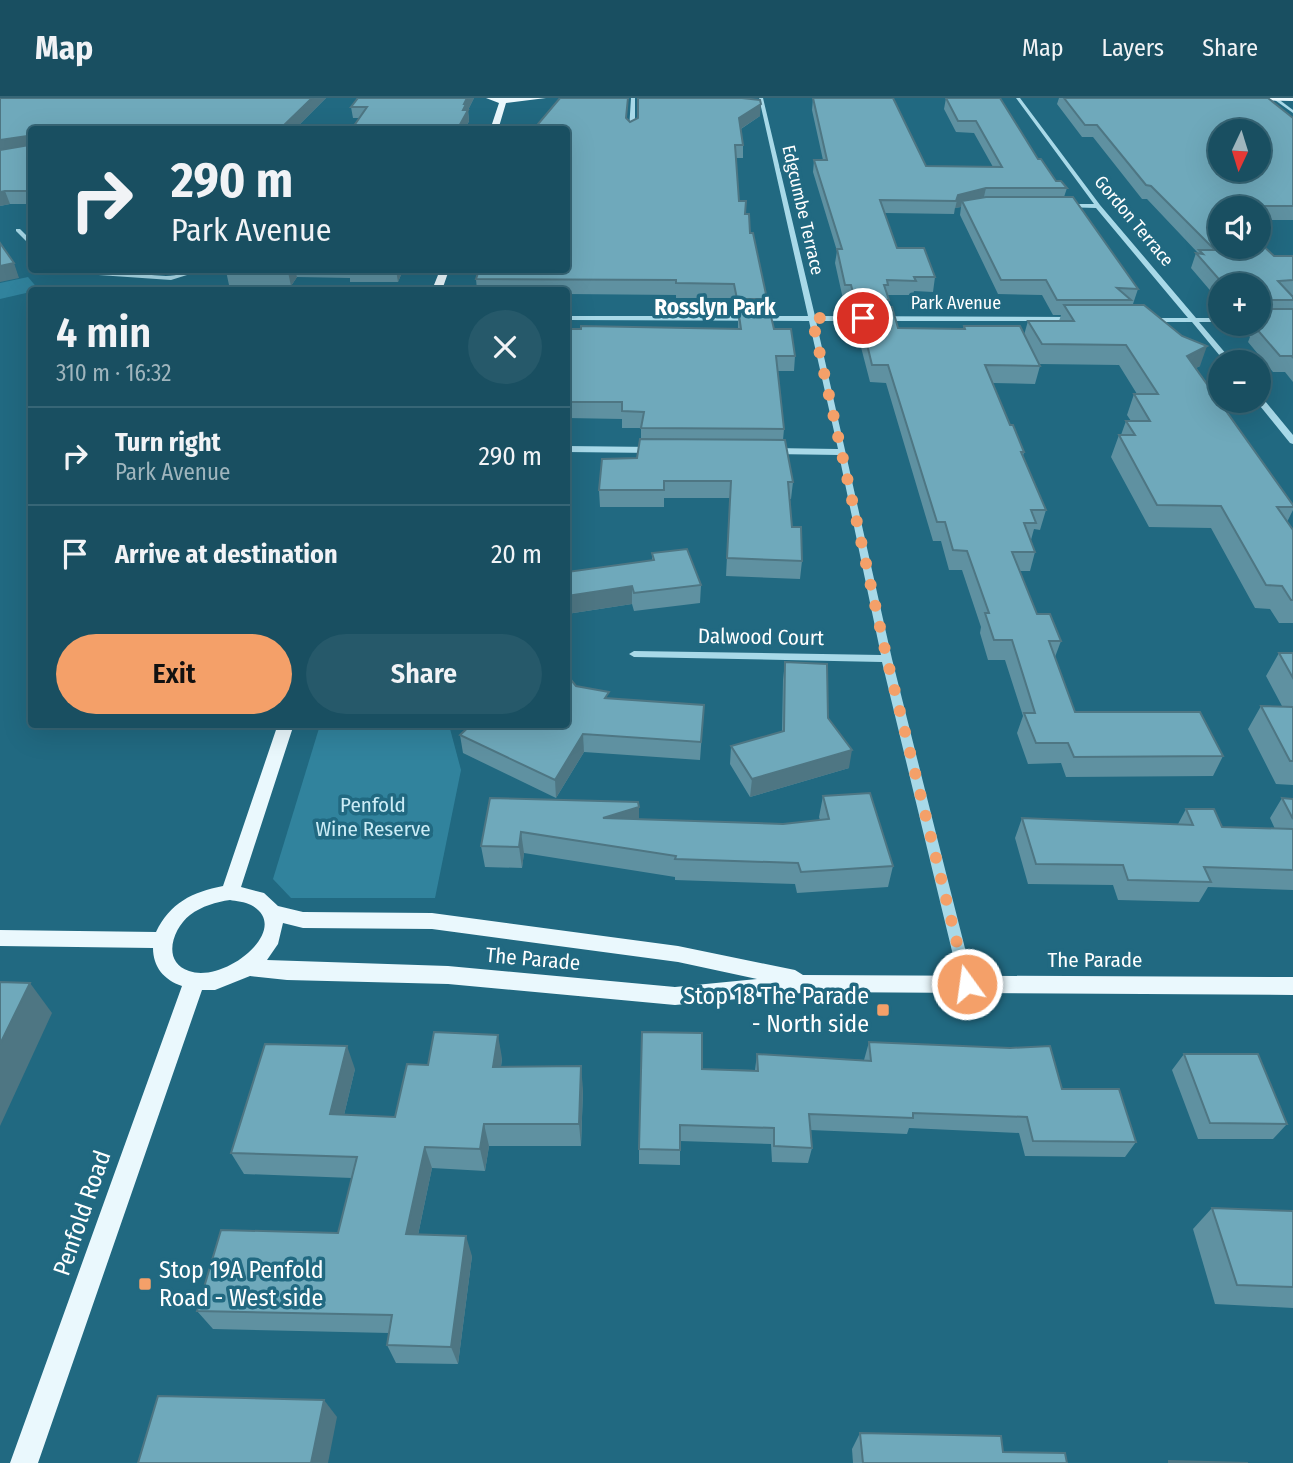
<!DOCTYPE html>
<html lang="en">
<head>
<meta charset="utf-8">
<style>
  body { margin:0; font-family:"Fira Sans Condensed",sans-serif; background:#26596a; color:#f1f3f6; height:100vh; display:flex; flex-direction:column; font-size:26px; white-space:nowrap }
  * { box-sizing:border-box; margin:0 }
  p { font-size:23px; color:#9fb5bd }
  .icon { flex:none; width:38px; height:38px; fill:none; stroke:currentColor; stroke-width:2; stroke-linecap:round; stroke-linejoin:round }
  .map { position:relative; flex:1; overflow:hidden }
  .side { position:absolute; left:28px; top:189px; width:542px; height:441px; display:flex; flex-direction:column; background:#194f61; border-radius:7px; box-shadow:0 7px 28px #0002,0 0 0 2px #376676 }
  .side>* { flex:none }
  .guide { position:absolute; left:28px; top:28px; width:542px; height:147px; border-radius:7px; box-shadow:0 7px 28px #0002,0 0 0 2px #376676; background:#194f61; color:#f1f3f6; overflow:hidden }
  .needle { width:46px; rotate:184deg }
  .fabs { position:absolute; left:1208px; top:21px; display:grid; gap:14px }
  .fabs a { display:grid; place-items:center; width:63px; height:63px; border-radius:50%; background:#194f61; box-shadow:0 7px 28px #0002,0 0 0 2px #376676; font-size:35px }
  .pin { position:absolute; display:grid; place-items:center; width:60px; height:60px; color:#fff; margin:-30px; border:4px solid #fff; border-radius:50%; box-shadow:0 2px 7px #0007 }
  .me { position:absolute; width:77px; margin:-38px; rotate:346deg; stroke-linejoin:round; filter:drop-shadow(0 0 5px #0008) }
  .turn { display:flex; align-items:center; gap:24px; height:147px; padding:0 28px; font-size:32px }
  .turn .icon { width:91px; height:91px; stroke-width:2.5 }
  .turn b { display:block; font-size:49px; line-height:60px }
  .round { display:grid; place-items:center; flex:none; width:74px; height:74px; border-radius:37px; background:#26596a }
  .overview { display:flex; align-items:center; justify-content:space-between; height:119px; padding:0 28px }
  h1 { font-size:42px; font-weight:600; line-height:52px }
  .primary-button { display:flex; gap:14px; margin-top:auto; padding:14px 28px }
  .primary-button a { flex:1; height:80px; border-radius:42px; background:#f4a069; color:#111; font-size:28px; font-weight:600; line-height:80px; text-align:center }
  .primary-button a+a { background:#26596a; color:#f1f3f6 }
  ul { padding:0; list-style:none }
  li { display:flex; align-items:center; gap:21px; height:98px; padding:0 28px; border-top:2px solid #376676 }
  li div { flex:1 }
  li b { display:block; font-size:26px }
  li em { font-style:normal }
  header { display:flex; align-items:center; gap:42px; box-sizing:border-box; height:98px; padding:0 35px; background:#194f61; border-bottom:2px solid #376676 }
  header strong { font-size:33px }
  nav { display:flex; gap:38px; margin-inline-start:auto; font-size:24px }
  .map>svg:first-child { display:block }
</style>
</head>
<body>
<header>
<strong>Map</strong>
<nav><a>Map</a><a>Layers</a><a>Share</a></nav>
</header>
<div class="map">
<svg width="1293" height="1365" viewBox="0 0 1293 1365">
  <rect width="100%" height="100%" fill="#216981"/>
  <g fill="#31839d">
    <polygon points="28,179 39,192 0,201 0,185"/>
    <polygon points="320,627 449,627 461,672 435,800 291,800 273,781"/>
  </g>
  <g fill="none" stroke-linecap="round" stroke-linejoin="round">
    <g fill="#a8d9e8" fill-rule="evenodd">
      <polygon points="631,0 635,0 635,32 632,34 629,32"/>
      <polygon points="759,0 763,0 815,218 1076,219 1080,221 1076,223 816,223 892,561 974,886 972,890 967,892 962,890 960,886 882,564 634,559 629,556 634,553 881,557 839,357 773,356 769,353 773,350 838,351 809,223 567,222 567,218 808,218"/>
      <polygon points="1016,0 1020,0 1100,107 1196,220 1220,220 1220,224 1199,224 1233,264 1225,264 1192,224 1144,224 1144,220 1188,220 1096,110 1061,109 1063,106 1094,106"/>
      <polygon points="1272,0 1277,0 1293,12 1293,15"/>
      <polygon points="16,131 20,131 32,143 32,149 16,133"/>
      <path d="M52 172C89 168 128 176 166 178 179 178 191 171 203 172L171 182 55 174Z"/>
      <polygon points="1258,298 1261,298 1293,337 1293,346 1290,345 1256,303 1258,303"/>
      <polygon points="567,348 653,349 657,352 653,355 567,354"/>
    </g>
    <g fill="#eaf8fd" fill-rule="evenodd">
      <polygon points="486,0 546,0 506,5 498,32 490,32 499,5"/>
      <polygon points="1230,0 1293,0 1293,3 1233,2"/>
      <polygon points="440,172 449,172 442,192 432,192"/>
      <path d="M278 626H294L241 789 264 795 278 808 303 814 432 815 678 848 795 872 803 877 1293 879V897L812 894 675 907 448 886 287 882 250 878 215 892H202L38 1365H10L182 888C164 882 153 869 153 850L0 848V832L156 834C170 805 192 794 223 788ZM230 802C236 803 245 804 251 807 294 830 225 886 189 873 161 864 173 830 190 817 202 808 216 804 230 802ZM283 825 303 830 432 831 678 864 757 881 675 889 448 868 267 862 278 846Z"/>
    </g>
  </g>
  <g fill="#5f91a1" fill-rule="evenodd">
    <polygon points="0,0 326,0 294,32 32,32 32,106 10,106 0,108"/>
    <polygon points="358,0 474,0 468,12 469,23 465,32 351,32 359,20 353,20 351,9"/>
    <path d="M813 0 926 68 993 69 974 35 956 34 944 11 946 0 1038 61 1056 83 1067 90 1064 99 1138 191 1133 206H1130V207L1200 268 1196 270 1293 407V412L1287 424 1293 432V525H1279L1270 511 1255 510 1211 430 1149 429 1111 359 1119 337H1121L1126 323H1131L1127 317 1134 296H1137L1119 267 1039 266 1040 268 1035 286 993 285 1010 327 1024 354 1023 358 1046 412 1040 432 1034 431 1031 442 1035 454 1030 473H1020L1037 516 1061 543 1055 559 1075 614 1223 658 1213 678 1066 679 1061 665 1028 666 1017 635 1023 618 1005 562H988L980 535 981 529 962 472H949L941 443H933L886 285 870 284 855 226 857 216H853L849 201H843L835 165 837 153 813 74 814 62H823L812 12ZM961 109 960 117 998 196 1042 197 1053 217H1061L1059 223H1028L1024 237 964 228 963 231 898 230 888 209 889 202 887 197H913L914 193 933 194 935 179 897 150 885 115 954 116 955 110Z"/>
    <polygon points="1059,0 1268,0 1293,20 1293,122 1258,122 1258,110 1220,110 1274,158 1293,158 1293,197 1291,197 1293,199 1293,284 1285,274 1273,274 1248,244 1250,239 1239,226 1258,226 1258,187 1220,187 1220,204 1191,170 1196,155 1198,155 1147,101 1142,101 1093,39 1082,39 1057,6"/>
    <polygon points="760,18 741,31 743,47 743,60 736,60 739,103 745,116 767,201 767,210 774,231 795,258 794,273 778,273 784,331 783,342 793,384 791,401 790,401 792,429 802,463 800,481 726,478 730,400 664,400 664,409 600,409 599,392 637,360 641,341 641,330 622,330 622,321 567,320 567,231 738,231 738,216 736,216 734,200 676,200 676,197 567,196 567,192 477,192 476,181 567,172 627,21 630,24"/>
    <polygon points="227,172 403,172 398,184 350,184 350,180 297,179 291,188 229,187 226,173"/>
    <polygon points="652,455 701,487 700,505 634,513 632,506 567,516 652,462"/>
    <polygon points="1279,555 1293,555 1293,687 1276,686 1248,631 1261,608 1282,608 1266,578"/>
    <polygon points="785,564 828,620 849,670 750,699 730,666 731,648 782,634 783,582"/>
    <polygon points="576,588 609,601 704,607 700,662 584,654 556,700 463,655 460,637"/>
    <polygon points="823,698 893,768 888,789 797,795 795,786 675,782 675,779 524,755 522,770 485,769 481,748 490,700 639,709 639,721 783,726 820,722 819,719"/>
    <polygon points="1282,700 1293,701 1293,792 1208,789 1199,804 1118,802 1113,787 1028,786 1015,740 1022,720 1178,726 1186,711 1222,729 1275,731 1270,720"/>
    <polygon points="869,944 1062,991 1136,1044 1125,1059 1025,1058 1019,1035 909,1030 907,1036 810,1032 812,1050 808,1065 772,1064 771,1046 680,1043 680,1067 639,1066 639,1051 702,971 755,972 757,956 864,962"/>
    <polygon points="1184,956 1287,1026 1273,1041 1198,1041 1172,972"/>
    <polygon points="502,960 501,969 583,991 581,1048 489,1048 485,1073 432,1070 418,1137 472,1158 458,1266 396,1265 387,1247 389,1235 213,1231 197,1213 338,1135 352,1080 244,1076 231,1055 355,971 344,1017 395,1019 428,967"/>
    <polygon points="1212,1110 1293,1113 1293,1210 1215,1206 1193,1131"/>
    <polygon points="860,1335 1003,1354 1067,1365 853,1365 852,1351"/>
  </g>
  <g fill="#4e7683">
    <polygon points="312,0 326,0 294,32 279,32"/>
    <polygon points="467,0 474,0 468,12 469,23 465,32 457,32 464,6"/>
    <polygon points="761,6 760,18 739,32 739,20"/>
    <polygon points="27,38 32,50 0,55 0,42"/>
    <polygon points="986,90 983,103 962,103 961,109 955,110 954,116 958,97"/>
    <polygon points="5,93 10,106 0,108 0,94"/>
    <polygon points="14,165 19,180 0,184 0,168"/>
    <polygon points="289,172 295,172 297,179 291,188 288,174"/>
    <polygon points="396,172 403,172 398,184"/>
    <polygon points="1207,248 1200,268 1180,278 1187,258"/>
    <polygon points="632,488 632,506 567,516 567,498"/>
    <polygon points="583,636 584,654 556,700 555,682"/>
    <polygon points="852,652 849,670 750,699 752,681"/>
    <polygon points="639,709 639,731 603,720"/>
    <polygon points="521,734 524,755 522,770 519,749"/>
    <polygon points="30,885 52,915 0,1028 0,946"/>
    <polygon points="498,937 502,960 498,991 493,969"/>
    <polygon points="347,948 355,971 339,1038 330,1016"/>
    <polygon points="581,968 583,991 581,1048 579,1026"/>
    <polygon points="484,1026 489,1048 485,1073 480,1051"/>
    <polygon points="425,1049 432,1070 414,1156 406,1136"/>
    <polygon points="466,1138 472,1158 458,1266 451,1249"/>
    <polygon points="324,1302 337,1319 328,1365 311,1365"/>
  </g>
  <g fill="#6fa9bb" stroke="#4e7683" stroke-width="2" fill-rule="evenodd">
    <polygon points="0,0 312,0 279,32 32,32 32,93 5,93 0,94 0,52 30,47 30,41 27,38 0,42"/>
    <polygon points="358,0 467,0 464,6 466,6 463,12 468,12 457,32 351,32 367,9 351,9"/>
    <polygon points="560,0 628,0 626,20 630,24 638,20 638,0 742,0 760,2 761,6 739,20 743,47 735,47 739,103 746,103 745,116 749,116 750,135 753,135 767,201 737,201 734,186 676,185 676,182 476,181 479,172 567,172 567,32 533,32"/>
    <polygon points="813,0 893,0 926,68 1002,69 976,23 958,23 946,0 1000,0 1038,61 1041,61 1056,83 1061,83 1067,90 986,90 958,97 956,103 880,102 897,150 924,150 935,179 914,179 916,183 887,182 888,187 884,187 889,202 855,202 851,187 845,187 837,151 842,151 814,62 827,62"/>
    <path d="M1064 0H1268L1293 20V108H1221L1224 110H1220V149H1258V143L1274 158H1293V182L1278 183 1293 199V202H1264L1262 211H1293V260L1292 258H1280L1255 229H1261L1258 226V187H1224L1196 155 1203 156 1199 152H1215L1151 88 1146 87 1097 27H1085ZM1220 33H1258V72H1220Z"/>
    <polygon points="986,99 1073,99 1138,191 1117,190 1131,202 1057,202 1046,182 1001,182 962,103"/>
    <polygon points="0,145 14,165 0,168"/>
    <polygon points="227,172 289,172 288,174 226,173"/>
    <polygon points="1064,207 1144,207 1182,238 1207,248 1187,258 1293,407 1293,409 1277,409 1293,432 1293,502 1291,502 1282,488 1266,487 1221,408 1157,407 1119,337 1135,337 1126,323 1150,323 1134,296 1158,296 1126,247 1042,246 1028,223 1074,223"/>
    <polygon points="858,209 892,209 898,230 965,231 964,228 1020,228 1040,268 985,267 1010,327 1013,327 1024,354 1021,354 1046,412 1031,412 1036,425 1024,425 1035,454 1012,454 1037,516 1050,516 1061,543 1049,543 1075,614 1200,614 1223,658 1074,659 1068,645 1036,645 1024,615 1035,615 1012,542 994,542 985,515 989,515 967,453 953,452 945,424 937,424 888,267 872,267"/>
    <polygon points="738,210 769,210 774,231 791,231 795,258 776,258 784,331 641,330 644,314 622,313 622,304 567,304 567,231 581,231 581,228 741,231"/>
    <polygon points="640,341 785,342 793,384 788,384 792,429 801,429 802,463 727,460 731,383 664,383 664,392 599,392 602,361 637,360"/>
    <polygon points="687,451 701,487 634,495 632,488 567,498 567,474 654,462 652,455"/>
    <polygon points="1279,555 1293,555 1293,580"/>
    <polygon points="785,564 827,566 828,620 852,652 752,681 731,648 784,633"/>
    <polygon points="567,577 576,588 609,594 605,600 704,607 701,644 583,636 555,682 460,637 472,626 567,626"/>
    <polygon points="1261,608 1293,609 1293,663 1290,663"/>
    <polygon points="870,695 893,768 801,774 798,765 675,761 676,758 521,734 519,749 481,748 490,700 638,704 639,709 603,720 783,726 829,721 823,698"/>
    <polygon points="1282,700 1293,701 1293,721"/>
    <polygon points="1186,711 1214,711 1222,729 1293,731 1293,772 1204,769 1211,784 1128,782 1123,767 1036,766 1022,720 1193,727"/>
    <polygon points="0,884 30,885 0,946"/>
    <polygon points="434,934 498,937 493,969 581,968 579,1026 484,1026 480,1051 425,1049 406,1136 466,1138 451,1249 387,1247 392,1217 197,1213 221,1132 338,1135 357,1059 231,1055 265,946 347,948 330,1016 395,1019 407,966 428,967"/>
    <polygon points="642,934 702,935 702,971 758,973 757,956 871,963 869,944 1010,950 1050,948 1062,991 1119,991 1136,1044 1033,1043 1027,1019 913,1015 913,1020 809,1016 812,1050 774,1048 774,1030 680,1027 680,1052 639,1051"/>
    <polygon points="1184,956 1258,956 1287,1026 1210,1025"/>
    <polygon points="1212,1110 1293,1113 1293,1189 1237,1187"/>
    <polygon points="158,1298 324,1302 311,1365 138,1365"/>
    <polygon points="860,1335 1001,1338 1003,1354 1065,1355 1067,1365 863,1365"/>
    <polygon points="1169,1363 1248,1365 1169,1365"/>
  </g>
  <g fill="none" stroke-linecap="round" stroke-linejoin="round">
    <polyline stroke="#f4a069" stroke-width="12" stroke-dasharray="0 21.6" points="863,220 812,220 887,561 967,886"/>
  </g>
  <g fill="#f4a069" stroke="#216981" stroke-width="2.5">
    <rect x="876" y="905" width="14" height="14" rx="3.5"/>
    <rect x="138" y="1179" width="14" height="14" rx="3.5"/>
  </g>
  <g text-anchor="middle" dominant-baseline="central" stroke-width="7" stroke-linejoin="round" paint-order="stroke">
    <g font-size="18" fill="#fff" stroke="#216981">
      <text transform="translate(803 112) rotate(77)">Edgcumbe Terrace</text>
      <text transform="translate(1134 123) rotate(50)">Gordon Terrace</text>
      <text x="956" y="205">Park Avenue</text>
    </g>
    <g font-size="21" fill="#fff" stroke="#216981">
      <text transform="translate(761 539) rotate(1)">Dalwood Court</text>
      <text transform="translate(533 861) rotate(5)">The Parade</text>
      <text x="1095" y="862">The Parade</text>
    </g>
    <g font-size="21" fill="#cbecf6" stroke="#216981">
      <text x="373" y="707">Penfold<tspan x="373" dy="24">Wine Reserve</tspan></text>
    </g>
    <g font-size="23" font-weight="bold" fill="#fff" stroke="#216981">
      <text x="715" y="209">Rosslyn Park</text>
    </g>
    <g font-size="24" fill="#fff" stroke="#216981" text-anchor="end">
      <text x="869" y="898">Stop 18 The Parade<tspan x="869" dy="28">- North side</tspan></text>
      <text x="159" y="1172" text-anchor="start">Stop 19A Penfold<tspan x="159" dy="28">Road - West side</tspan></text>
    </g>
    <g font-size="24" fill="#fff" stroke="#216981">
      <text transform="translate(82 1115) rotate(-71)">Penfold Road</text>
    </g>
  </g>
</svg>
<div class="fabs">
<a><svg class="needle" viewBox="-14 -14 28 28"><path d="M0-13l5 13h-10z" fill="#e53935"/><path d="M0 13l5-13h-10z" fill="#9fb5bd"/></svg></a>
<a><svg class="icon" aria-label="sound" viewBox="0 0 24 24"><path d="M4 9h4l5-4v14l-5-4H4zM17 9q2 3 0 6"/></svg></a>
<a>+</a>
<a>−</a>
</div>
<div class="pin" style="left:863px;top:220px;background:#d93025"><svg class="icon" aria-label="arrive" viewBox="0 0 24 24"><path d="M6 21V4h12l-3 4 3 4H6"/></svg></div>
<svg class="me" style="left:967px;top:886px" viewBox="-20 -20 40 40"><circle r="17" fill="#f4a069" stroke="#fff" stroke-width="3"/><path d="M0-11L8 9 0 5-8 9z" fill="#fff"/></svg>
<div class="guide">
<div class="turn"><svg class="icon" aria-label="right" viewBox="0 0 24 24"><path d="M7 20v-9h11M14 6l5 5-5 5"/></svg><div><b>290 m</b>Park Avenue</div></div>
</div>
<section class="side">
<div class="overview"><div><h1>4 min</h1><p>310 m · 16:32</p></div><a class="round"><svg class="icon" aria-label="close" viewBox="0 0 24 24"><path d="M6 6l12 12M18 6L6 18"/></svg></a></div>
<ul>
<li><svg class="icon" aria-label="right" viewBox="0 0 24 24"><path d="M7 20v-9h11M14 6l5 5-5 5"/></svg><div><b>Turn right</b><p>Park Avenue</p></div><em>290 m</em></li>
<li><svg class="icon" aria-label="arrive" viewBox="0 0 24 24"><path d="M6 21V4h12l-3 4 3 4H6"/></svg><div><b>Arrive at destination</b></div><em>20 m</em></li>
</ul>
<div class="primary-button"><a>Exit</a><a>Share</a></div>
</section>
</div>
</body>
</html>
